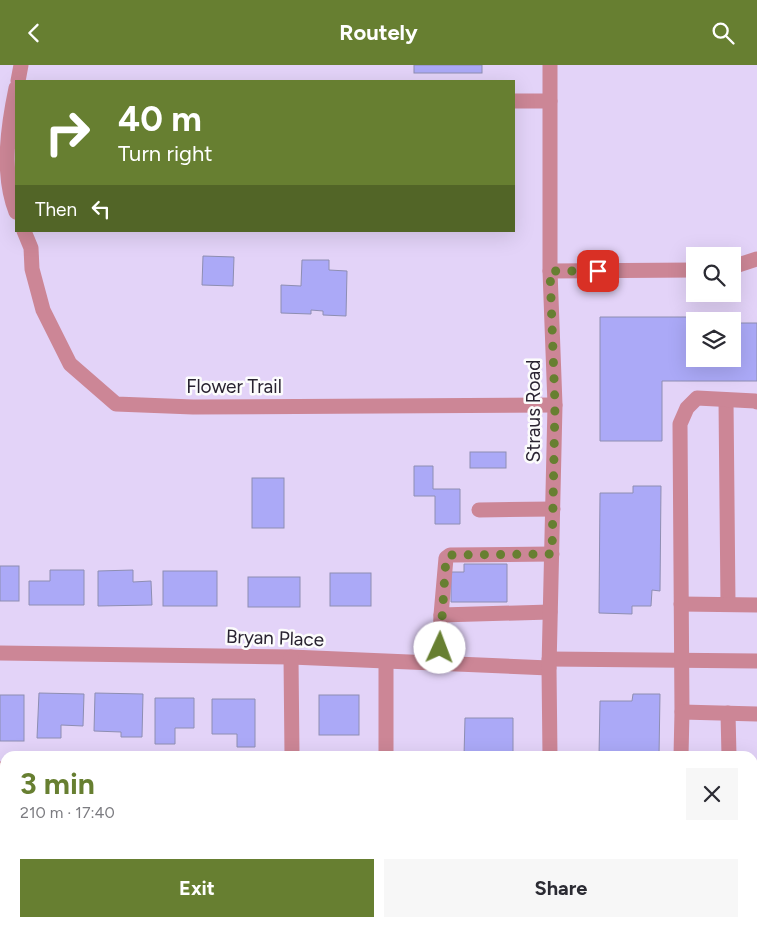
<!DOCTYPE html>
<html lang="en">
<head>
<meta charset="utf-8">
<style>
  body { margin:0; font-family:Figtree,sans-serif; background:#f7f7f7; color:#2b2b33; height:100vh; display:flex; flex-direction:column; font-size:19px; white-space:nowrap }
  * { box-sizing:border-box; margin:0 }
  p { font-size:16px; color:#7c7c81 }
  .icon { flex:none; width:28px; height:28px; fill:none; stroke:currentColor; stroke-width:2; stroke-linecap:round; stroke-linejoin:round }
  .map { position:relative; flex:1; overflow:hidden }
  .drawer { position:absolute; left:0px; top:686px; width:758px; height:176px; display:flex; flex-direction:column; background:#fff; border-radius:15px 15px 0 0; box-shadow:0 5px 20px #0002 }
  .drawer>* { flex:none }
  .hud { position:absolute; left:15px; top:15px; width:500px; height:152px; border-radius:0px; box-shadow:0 5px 20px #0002; background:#677f31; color:#fff; overflow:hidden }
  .controls { position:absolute; left:686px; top:182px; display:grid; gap:10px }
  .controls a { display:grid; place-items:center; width:55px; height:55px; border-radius:0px; background:#fff; box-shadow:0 5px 20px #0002; font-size:25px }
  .pin { position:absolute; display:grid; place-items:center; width:42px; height:42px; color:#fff; margin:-21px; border-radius:10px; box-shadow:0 2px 8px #0006 }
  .me { position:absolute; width:55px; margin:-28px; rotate:2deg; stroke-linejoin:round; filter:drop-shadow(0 0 4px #0008) }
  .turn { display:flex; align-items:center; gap:18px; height:105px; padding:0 20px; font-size:22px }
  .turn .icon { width:65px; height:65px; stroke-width:2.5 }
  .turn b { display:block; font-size:35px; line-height:42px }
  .then { display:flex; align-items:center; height:48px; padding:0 20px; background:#0003; gap:10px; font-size:19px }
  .round { display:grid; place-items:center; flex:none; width:52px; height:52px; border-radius:0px; background:#f7f7f7 }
  .overview { display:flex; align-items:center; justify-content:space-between; height:85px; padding:0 20px }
  h1 { font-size:30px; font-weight:700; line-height:38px; color:#677f31 }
  .button { display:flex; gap:10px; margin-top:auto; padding:10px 20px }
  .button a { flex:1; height:58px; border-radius:0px; background:#677f31; color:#fff; font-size:20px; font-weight:700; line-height:58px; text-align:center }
  .button a+a { background:#f7f7f7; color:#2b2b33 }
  header { display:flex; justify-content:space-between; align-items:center; height:65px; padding:0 20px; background:#677f31; color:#fff; font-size:22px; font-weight:700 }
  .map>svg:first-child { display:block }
</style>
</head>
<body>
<header><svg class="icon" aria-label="back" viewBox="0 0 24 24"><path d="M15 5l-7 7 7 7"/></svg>Routely<svg class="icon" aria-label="search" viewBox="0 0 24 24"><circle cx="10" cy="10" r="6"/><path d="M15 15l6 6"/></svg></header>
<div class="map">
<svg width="757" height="862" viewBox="0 0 757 862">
  <rect width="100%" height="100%" fill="#e3d3f8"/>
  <g fill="#aba9f7" stroke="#8e8eb2" fill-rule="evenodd">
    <rect x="414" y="0" width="68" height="8"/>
    <polygon points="203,191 234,192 233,221 202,220"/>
    <polygon points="302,195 329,195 329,205 347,206 346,251 323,250 323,246 311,245 311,249 281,248 281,220 301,221"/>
    <path d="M600 252H739V258H757V316H662V376H600ZM695 256H732V294H695Z"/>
    <rect x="470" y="387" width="36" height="16"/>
    <polygon points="414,401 433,401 433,424 460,424 460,459 435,459 435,431 414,431"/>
    <rect x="252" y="413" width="32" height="50"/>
    <polygon points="633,421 661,421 660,526 652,525 651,541 632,541 632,549 599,548 600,428 633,428"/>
    <polygon points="464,499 507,499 507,537 451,537 451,507 464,507"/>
    <rect x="0" y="501" width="19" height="35"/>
    <polygon points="50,505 84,505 84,540 29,540 29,516 50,516"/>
    <polygon points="133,505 133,517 151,516 152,540 98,541 98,506"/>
    <rect x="163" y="506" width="54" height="35"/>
    <rect x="330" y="508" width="41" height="33"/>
    <rect x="248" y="512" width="52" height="30"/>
    <polygon points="39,628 84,629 83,661 61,660 61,673 37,673"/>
    <polygon points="95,628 143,629 142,672 121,672 121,667 94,666"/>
    <polygon points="633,629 660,629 659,691 599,691 600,636 632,636"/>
    <rect x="0" y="630" width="24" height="46"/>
    <rect x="319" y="630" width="40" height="40"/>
    <polygon points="155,633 194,633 194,663 175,663 175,679 155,679"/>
    <polygon points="212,634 255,634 255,682 237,682 237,669 212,669"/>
    <polygon points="465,653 513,653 513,691 464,691"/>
    <polygon points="3,728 5,728 5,778 0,778 0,744 3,744"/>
    <rect x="321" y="858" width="24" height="4"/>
  </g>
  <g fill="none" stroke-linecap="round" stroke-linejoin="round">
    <g stroke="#cc8696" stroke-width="15">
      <polyline points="18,16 21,0"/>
      <path d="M16 23C8 61 1 109 16 147"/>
      <polyline points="514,36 550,36"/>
      <polyline points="24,166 31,183 32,204 43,245 70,299 116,339 193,342 555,340"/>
      <polyline points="732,202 757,194"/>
      <polyline points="550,206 695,205"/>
      <polyline points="726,335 728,539"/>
      <polyline points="479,445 553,444"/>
      <polyline points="681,539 757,540"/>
      <polyline points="550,547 441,550 446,493 450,490 552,489"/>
      <polyline points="0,588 291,592 549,603"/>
      <polyline points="291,592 292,691"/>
      <polyline points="549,594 757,596"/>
      <polyline points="386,597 386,691"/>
      <polyline points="439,599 441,550"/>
      <polyline points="682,647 680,359 687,343 697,333 755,336 757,337"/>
      <polyline points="728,648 729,691"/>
      <polyline points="550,691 549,603 555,340 550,206 550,0"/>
      <polyline points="681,691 682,647 757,649"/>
      <polyline points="0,704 5,704"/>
      <polyline points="0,824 5,824"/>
      <polyline points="387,858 387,862"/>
      <polyline points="551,858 551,862"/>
      <polyline points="730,858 730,862"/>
      <polyline points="291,862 291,858"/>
      <polyline points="680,862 680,858"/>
    </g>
  </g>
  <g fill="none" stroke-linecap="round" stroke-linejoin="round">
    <polyline stroke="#677f31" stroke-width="9" stroke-dasharray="0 16.2" points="440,583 446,493 450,490 552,489 555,340 550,206 598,206"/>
  </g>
  <g text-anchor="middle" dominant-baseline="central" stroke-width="5" stroke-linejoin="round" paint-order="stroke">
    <g font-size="19" fill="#292331" stroke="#fcfcfc">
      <text x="234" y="321">Flower Trail</text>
      <text transform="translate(533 346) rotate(-90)">Straus Road</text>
      <text transform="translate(275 573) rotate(2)">Bryan Place</text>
    </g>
  </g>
</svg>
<div class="controls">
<a><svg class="icon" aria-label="search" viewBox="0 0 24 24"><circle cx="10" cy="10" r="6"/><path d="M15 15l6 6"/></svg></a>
<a><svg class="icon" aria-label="layers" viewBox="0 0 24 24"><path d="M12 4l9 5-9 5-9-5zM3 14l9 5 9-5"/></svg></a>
</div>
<div class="pin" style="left:598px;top:206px;background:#d93025"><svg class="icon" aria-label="arrive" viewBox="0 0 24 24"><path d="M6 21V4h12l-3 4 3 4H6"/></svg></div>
<svg class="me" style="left:440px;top:583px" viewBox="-20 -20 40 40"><circle r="19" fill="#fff"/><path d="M0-13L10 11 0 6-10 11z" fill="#677f31"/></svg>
<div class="hud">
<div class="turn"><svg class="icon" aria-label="right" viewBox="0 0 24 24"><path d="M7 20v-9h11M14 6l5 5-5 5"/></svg><div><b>40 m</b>Turn right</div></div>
<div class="then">Then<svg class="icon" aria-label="left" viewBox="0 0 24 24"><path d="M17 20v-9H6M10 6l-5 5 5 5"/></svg></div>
</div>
<section class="drawer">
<div class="overview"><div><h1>3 min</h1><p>210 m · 17:40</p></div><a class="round"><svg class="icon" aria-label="close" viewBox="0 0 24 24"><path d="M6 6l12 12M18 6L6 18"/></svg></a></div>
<div class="button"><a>Exit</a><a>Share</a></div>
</section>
</div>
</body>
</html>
